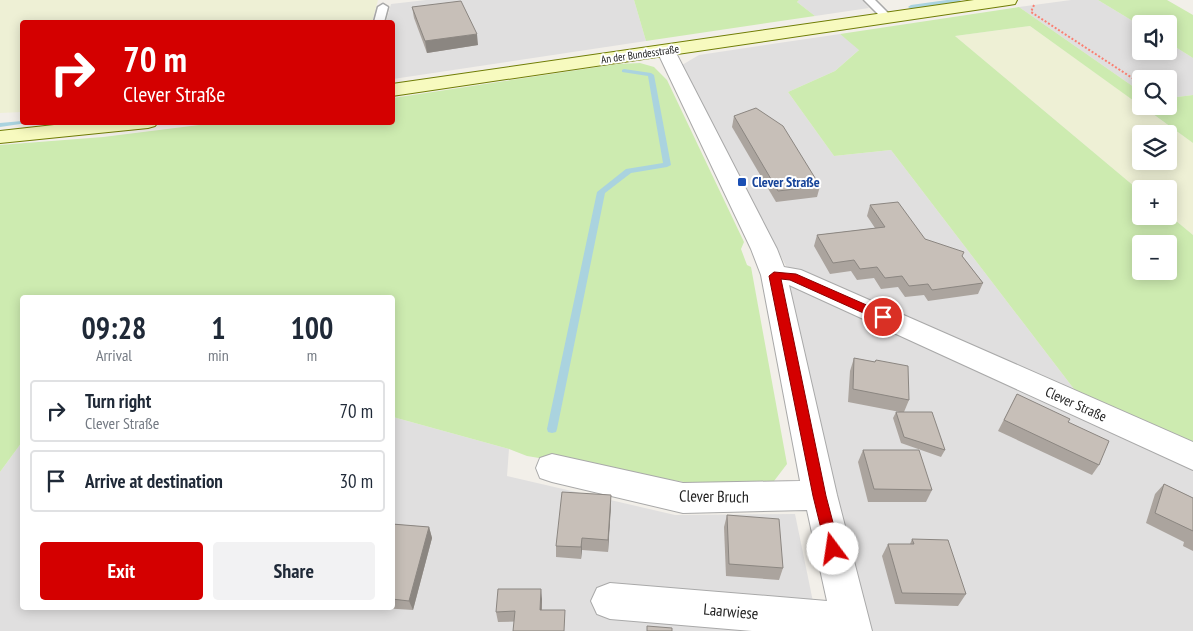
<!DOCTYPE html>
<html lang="en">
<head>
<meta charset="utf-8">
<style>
  body { margin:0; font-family:"PT Sans Narrow",sans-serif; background:#f2f2f3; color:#1f2937; height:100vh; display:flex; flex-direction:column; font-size:19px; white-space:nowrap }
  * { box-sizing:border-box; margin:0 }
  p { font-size:16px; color:#747a83 }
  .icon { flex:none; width:28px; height:28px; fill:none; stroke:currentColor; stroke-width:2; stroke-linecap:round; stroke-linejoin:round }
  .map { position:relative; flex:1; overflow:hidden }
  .sheet { position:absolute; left:20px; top:295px; width:375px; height:315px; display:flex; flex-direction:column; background:#fff; border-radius:5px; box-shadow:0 2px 12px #0003 }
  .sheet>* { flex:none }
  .hud { position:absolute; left:20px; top:20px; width:375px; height:105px; border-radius:5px; box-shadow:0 2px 12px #0003; background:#d40000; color:#fff; overflow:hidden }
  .tools { position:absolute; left:1132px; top:15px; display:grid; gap:10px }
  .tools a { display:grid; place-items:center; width:45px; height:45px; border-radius:5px; background:#fff; box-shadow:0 2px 12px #0003; font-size:25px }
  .pin { position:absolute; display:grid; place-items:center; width:42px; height:42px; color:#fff; margin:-21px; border:2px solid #fff; border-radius:50%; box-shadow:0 1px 5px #0007 }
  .me { position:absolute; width:55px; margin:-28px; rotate:346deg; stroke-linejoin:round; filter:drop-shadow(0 0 4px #0008) }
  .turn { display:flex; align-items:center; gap:18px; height:105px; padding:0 20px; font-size:22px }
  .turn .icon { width:65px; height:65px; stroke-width:2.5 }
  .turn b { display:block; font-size:35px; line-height:42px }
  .eta { display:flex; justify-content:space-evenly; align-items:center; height:85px; text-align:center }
  .eta b { font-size:30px; font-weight:700; line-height:35px }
  .button { display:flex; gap:10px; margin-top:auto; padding:10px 20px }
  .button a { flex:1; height:58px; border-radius:5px; background:#d40000; color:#fff; font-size:20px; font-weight:700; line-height:58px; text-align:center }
  .button a+a { background:#f2f2f3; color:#1f2937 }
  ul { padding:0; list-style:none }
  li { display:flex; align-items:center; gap:15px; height:62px; margin:0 10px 8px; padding:0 10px; border:2px solid #e0e1e3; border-radius:5px }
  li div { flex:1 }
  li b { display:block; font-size:19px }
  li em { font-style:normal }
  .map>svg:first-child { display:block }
</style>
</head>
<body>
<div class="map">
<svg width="1193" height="631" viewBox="0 0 1193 631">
  <rect width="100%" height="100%" fill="#f2efe9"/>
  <g fill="#e0dfdf">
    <polygon points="426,0 634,0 646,41 393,79 392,22 386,22 391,4"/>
    <polygon points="799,0 862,0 869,8 815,16 797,2"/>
    <polygon points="1071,0 1098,0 1141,26 1141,51 1169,51 1169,43 1193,58 1193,95 1169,98 1169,79 1141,79 1141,92 1019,7"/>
    <polygon points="840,34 860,49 835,71 788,92 834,156 891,150 1077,393 786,266 682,65 699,55"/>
    <polygon points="788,285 1076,414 1193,470 1193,631 866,631"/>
    <polygon points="393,417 509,449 507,476 675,515 795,514 819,631 0,631 0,472 22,442 22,608 392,608"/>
  </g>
  <g fill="#eef0d5" fill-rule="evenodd">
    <polygon points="0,0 378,0 372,22 22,22 22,112 0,113"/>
    <path d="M1030 26 1193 143V235L1169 215V189H1141V192L955 36ZM1141 134H1169V161H1141Z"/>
  </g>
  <g fill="#cdebb0" fill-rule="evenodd">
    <polygon points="634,0 799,0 797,2 815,16 646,41"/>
    <polygon points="1098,0 1167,0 1193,15 1193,58 1169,43 1169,24 1141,24 1141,26"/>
    <path d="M1019 7 1141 92V106L1030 26 955 36 1141 192V216H1169V215L1193 235V444L1077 393 891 150 834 156 788 92 835 71 859 50 840 34ZM1141 244H1169V271H1141Z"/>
    <polygon points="640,63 654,67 667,80 744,242 741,249 747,265 751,267 787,464 771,485 696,484 527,456 509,449 393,417 392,298 22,298 22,442 0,472 0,145 103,137 223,122 392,122 393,98 618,64"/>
    <polygon points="1193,95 1193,143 1142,106 1169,106 1169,98"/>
  </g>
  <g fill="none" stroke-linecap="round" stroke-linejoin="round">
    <g fill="#aad3df" fill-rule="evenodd">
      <polygon points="947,0 961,0 958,2 911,9 908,7 911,5"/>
      <polygon points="624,69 651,73 654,75 671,165 667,167 631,173 605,193 557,429 556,432 552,433 548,432 547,429 597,192 626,169 663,163 648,76 622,72 622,70"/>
      <polygon points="22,121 22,122 34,122 0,127 0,123"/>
    </g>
    <defs>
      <g id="service">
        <polygon points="864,0 875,0 893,18 888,21 884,20"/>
        <polygon points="383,4 388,7 384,22 374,22 378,7"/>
      </g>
      <polygon id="minor" points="666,45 673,47 675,51 777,249 784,267 801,270 1193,442 1193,470 789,285 837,495 872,631 752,631 610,619 597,614 591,601 597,588 610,583 827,601 807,510 683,513 552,482 540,478 536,468 540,458 552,454 683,483 800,481 761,275 751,249 657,51 659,47"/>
      <g id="secondary">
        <polygon points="974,0 1017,0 1015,4 1009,5 392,96 392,84"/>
        <polygon points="81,122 158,122 155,126 148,128 0,143 0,131"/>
      </g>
    </defs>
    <use href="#service" stroke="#a9a9a9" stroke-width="3"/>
    <use href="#minor" stroke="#a9a9a9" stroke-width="2"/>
    <use href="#secondary" stroke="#707d05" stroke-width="2"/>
    <polyline stroke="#fa8072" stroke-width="2" stroke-dasharray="2 2" stroke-linecap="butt" points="1034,5 1031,12 1140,83"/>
    <use href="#service" fill="#fff" fill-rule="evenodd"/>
    <use href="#minor" fill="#fff" fill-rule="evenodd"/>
    <use href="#secondary" fill="#f7fabf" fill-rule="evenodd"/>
  </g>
  <g fill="#aba49e">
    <polygon points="412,7 478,45 427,53 414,18"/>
    <polygon points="734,116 820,186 817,197 776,202 732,127"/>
    <polygon points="870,205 925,239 962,256 983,283 978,294 928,301 924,295 905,297 898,287 881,289 874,278 857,280 851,271 830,274 814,246 817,235 875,228 867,216"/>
    <polygon points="854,358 875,362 876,360 909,400 904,412 945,450 941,457 901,443 893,418 896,412 900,412 848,402 850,371"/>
    <polygon points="1017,394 1068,422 1099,465 1092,475 998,431"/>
    <polygon points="863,450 932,490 926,502 868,502 858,462"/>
    <polygon points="1164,484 1193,498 1193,551 1183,546 1184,542 1146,523 1155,494"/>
    <polygon points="611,495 608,552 582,550 581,559 556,557 556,546"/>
    <polygon points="727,515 783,568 779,580 726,576 724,527"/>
    <polygon points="392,524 429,527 432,538 413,610 382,608 392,608"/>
    <polygon points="912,539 966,594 958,606 895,604 882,556 888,544 910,544"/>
    <polygon points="542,599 542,610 565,620 498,622 496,612"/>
  </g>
  <g fill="#8b8681">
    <polygon points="477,34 478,45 427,53 425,41"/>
    <polygon points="611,495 611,507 608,552 608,540"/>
    <polygon points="429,527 432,538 413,610 409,601"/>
    <polygon points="582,538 582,550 581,559 581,547"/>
    <polygon points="541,589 542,599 541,620 540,610"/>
  </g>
  <g fill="#c7bfb8" stroke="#8b8681">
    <polygon points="461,1 477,34 425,41 412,7"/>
    <polygon points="756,108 783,126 820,186 778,191 734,116"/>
    <polygon points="898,202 925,239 964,252 962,256 983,283 932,290 928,284 909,286 902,276 885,278 877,267 860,269 854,260 833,263 817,235 885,227 870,205"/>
    <polygon points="854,358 875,362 876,360 908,366 909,400 853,389"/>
    <polygon points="1017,394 1070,419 1068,422 1109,441 1099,465 1004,420"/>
    <polygon points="896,412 932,412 945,450 904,437"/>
    <polygon points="863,450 919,450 932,490 874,489"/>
    <polygon points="1164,484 1193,498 1193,531 1155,513"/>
    <polygon points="562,492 611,495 608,540 582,538 581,547 556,546"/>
    <polygon points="727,515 779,519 783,568 729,564"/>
    <polygon points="392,524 429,527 409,601 392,599"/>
    <polygon points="912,539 948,540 966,594 902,593 888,544 914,544"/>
    <polygon points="498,589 541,589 540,610 565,610 564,631 513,631 515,611 496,612"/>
    <polygon points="647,626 672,628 672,631 647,631"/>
  </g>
  <polygon fill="#d40000" stroke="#8a0000" points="774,272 796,274 887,314 889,317 883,321 879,320 790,280 781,279 826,496 840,549 838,554 833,556 828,554 826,549 813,496 769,276"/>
  <rect fill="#1a4fb4" stroke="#fff" stroke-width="2" x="737" y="177" width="10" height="10" rx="2.5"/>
  <g text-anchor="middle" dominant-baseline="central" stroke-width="4" stroke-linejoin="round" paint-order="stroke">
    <g font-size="11" fill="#222" stroke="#fff">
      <text transform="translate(640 54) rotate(-8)">An der Bundesstraße</text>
    </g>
    <g font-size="14" font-weight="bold" fill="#164399" stroke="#fff" text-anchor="start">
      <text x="752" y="182">Clever Straße</text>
    </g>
    <g font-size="14" fill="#222" stroke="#fff">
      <text transform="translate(1076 404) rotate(24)">Clever Straße</text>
    </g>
    <g font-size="16" fill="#222" stroke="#fff">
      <text transform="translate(714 496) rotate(1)">Clever Bruch</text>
      <text transform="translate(731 611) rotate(5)">Laarwiese</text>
    </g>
  </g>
</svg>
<div class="tools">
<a><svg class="icon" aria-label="sound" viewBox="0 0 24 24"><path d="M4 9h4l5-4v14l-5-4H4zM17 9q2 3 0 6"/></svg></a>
<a><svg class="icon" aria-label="search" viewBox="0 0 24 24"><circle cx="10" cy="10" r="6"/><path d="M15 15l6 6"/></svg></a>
<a><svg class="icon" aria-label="layers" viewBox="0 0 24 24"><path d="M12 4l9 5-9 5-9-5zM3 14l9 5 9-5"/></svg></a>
<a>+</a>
<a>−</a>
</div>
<div class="pin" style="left:883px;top:317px;background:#d93025"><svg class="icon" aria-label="arrive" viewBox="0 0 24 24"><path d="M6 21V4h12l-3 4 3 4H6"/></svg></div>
<svg class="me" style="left:833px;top:549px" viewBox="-20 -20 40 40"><circle r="19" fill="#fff"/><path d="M0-13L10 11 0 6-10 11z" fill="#d40000"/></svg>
<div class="hud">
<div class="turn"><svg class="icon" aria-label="right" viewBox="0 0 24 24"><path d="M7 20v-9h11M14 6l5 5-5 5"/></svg><div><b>70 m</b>Clever Straße</div></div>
</div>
<section class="sheet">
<div class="eta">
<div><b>09:28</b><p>Arrival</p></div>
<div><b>1</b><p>min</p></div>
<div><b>100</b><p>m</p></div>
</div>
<ul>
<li><svg class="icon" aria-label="right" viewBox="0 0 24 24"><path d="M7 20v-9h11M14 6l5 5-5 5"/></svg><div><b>Turn right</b><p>Clever Straße</p></div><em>70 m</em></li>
<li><svg class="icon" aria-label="arrive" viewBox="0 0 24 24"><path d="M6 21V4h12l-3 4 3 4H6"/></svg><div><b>Arrive at destination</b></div><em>30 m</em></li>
</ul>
<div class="button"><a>Exit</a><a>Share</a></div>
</section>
</div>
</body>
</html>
